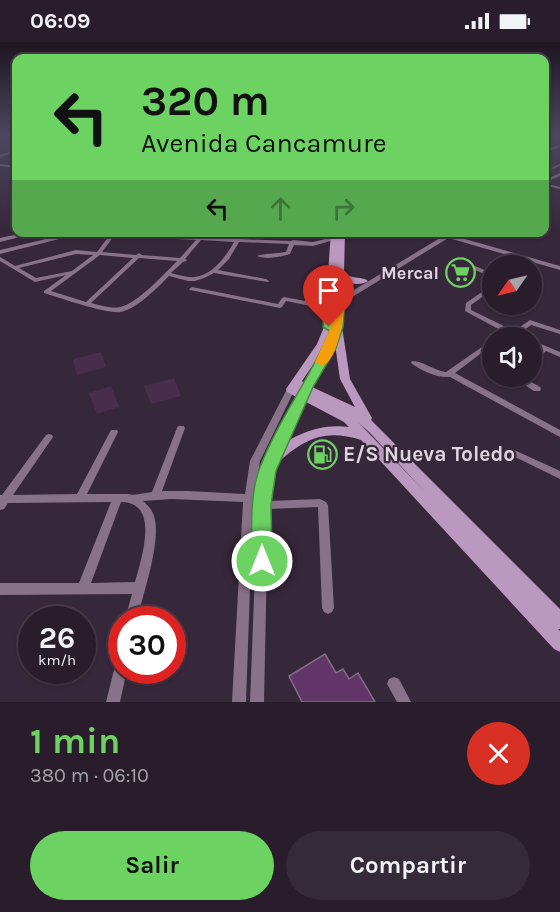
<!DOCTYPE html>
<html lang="es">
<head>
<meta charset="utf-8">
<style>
  body { margin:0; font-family:Karla,sans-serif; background:#352a38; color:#f1f3f6; height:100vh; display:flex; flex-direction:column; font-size:22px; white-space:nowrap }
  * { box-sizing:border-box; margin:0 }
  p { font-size:20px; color:#a5a2a9 }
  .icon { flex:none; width:33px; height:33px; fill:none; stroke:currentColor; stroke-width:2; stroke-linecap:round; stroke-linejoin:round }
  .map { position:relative; height:660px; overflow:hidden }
  .sheet { display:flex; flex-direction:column; background:#291d2c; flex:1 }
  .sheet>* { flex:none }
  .guide { position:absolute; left:12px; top:12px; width:537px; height:183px; border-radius:12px; box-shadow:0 2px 4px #0004,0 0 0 2px #453b48; background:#6cd362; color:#111; overflow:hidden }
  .needle { width:39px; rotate:236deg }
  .controls { position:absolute; left:482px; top:213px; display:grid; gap:12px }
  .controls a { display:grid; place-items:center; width:60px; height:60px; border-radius:50%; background:#291d2c; box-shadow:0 2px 4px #0004,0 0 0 2px #453b48; font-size:30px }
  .speed { position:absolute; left:18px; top:564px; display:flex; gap:12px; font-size:30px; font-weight:700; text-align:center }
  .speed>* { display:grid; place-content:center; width:78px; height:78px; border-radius:50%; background:#291d2c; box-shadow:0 2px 4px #0004,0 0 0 2px #453b48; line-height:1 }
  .speed small { font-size:15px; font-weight:400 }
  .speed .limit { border:9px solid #d22; background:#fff; color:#111 }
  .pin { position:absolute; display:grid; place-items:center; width:51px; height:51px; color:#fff; margin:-62px -26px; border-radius:50% 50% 50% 0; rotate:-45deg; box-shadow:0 0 6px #0007 }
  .pin .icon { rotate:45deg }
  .me { position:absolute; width:66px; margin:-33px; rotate:0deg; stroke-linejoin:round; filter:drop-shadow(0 0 4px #0008) }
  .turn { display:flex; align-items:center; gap:21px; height:126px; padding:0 30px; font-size:27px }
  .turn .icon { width:78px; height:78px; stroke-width:2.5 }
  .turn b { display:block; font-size:42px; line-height:51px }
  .lanes { display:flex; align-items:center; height:57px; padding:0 30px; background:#0003; justify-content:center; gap:30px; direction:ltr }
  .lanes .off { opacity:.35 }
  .round { display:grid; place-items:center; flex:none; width:63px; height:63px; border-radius:32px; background:#352a38 }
  .head { display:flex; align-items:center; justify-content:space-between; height:102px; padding:0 30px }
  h1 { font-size:36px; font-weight:700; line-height:45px; color:#6cd362 }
  .button { display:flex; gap:12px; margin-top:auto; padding:12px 30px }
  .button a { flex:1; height:69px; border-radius:36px; background:#6cd362; color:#111; font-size:24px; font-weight:700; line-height:69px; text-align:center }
  .button a+a { background:#352a38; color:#f1f3f6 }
  .status { display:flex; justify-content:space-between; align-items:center; height:42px; padding:0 30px; background:#291d2c; direction:ltr }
  .status svg { height:16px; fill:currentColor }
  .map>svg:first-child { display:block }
</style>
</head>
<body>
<div class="status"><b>06:09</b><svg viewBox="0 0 49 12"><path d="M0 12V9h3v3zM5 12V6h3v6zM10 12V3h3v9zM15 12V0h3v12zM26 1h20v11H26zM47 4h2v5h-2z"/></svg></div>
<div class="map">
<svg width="560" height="660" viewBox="0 0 560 660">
  <rect width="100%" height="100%" fill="#37273a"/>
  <g fill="#482d4d">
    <polygon points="101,310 106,325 77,333 73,317"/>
    <polygon points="174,336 181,354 151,362 144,344"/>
    <polygon points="111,344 119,365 97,372 89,351"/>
  </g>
  <polygon fill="#613568" stroke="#816e84" stroke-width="1.5" points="325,612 336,631 343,627 349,637 358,631 375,660 302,660 289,634"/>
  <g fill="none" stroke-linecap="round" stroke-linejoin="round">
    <g fill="#87728a" fill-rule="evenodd">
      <polygon points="544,94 547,94 544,96"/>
      <polygon points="559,103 560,103 560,105 544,111 544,109"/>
      <polygon points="16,108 16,110 0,115 0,113"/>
      <polygon points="0,122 16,124 16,126 0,124"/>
      <polygon points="560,122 560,124 553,127 551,126"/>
      <polygon points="544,141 560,145 560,147 544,143"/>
      <polygon points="28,190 40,190 0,200 0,196"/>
      <path d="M75 190H113L198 195 201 193 203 195 235 197 238 194 240 195V197L291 199 293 198 313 200 334 195 337 197 313 204 294 203 290 212C279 215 267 218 257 214 264 211 277 212 286 210L289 202 239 200 229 217 218 228 266 237 269 239 268 240 214 231 204 236 195 239H188L169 234C157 246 138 266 121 270 105 272 61 256 44 251V249L66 233 35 240 0 219V215L15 224 76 208 97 210 109 194 79 192 0 212V208ZM114 194 196 198 180 216 142 213 139 211 136 213 102 210ZM201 198 234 200C226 214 213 233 195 235 188 236 179 233 171 231L183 220 186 219 187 218 185 217ZM76 212 93 213 72 229 36 236 19 226ZM100 213 133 216 86 260 51 249ZM139 216 177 219C165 231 137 262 120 265 111 267 100 263 91 261Z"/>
      <polygon points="310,190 337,190 337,191 335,192"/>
      <polygon points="440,190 560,224 560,228 438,193 438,191"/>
      <polygon points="460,218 492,231 492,235 458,221 457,220"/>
      <polygon points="492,243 492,248 471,263 471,268 514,289 530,278 560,288 560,292 531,283 519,292 525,296 516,296 507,291 503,296 495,296 502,289 465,269 466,261"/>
      <polygon points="192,245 278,262 282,256 284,255 331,264 334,266 331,268 286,259 282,265 280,266 190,248 189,247"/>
      <path d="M492 298V303L455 331 560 388V395L450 335C436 336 422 329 411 321L412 319C424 319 434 329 446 330Z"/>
      <polygon points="531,298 560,310 560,315 546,309 534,321 531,321 531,315 540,307 531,303"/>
      <polygon points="511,334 521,334 540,345 541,347 540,349 534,349"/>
      <path d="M291 344 295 347 260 419 253 461 246 660H232L243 460 171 457 143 459C148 463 152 468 154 474 162 498 143 552 137 578H125L132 552 0 553V541H79L111 460 8 461 4 467 0 468V453H2L46 393 49 392 52 393 53 395 13 453 77 452 111 388H117L118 390 87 452H128C135 454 144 451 152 450L177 386 178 384H184L185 386 162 449H188L245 452 250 419 287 347ZM121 460C161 460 141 518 135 540L91 541Z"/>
      <path d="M303 349 307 352C291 386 268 420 268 459L320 457 326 460 328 463 334 566 332 570 328 572 324 570 322 566 318 465 268 467 264 660H250L258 451 265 419 299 352Z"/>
      <polygon points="512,407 560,429 560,437 509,412 508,410 509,408"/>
      <polygon points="122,614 122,628 127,628 120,660 106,660 116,620 117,615"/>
      <polygon points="394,635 399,637 411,660 397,660 387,642 389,637"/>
    </g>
    <g fill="#87728a" fill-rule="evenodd">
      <polygon points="560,131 560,134 544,141 544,138"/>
      <polygon points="450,190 458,190 336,265 330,265 329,263"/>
    </g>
    <path fill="#ba98bf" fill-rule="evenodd" d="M331 190H338V192V190H345L344 231C354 238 362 234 368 239 362 243 350 243 344 238L342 285 350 337 372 376 371 378 560 567V587H558L560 589V610L554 607 361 398C323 386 303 398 275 423L270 424 265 423 264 419 265 415C290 395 316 381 349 385L344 380 287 350 286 347 317 302 324 285ZM335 302 340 337 355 365 312 345ZM323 308 304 341 302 339ZM359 381 369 390 426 451Z"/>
  </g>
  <linearGradient id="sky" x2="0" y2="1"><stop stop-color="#1e1520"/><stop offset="0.5" stop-color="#4d4760"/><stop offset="1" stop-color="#4d4760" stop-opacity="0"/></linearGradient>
  <rect width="560" height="187" fill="url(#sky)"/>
  <path fill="#6cd362" stroke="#468940" stroke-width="1.5" d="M336 251 345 254 343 285 336 306 313 345 276 429 271 463 272 519 269 525 262 528 255 525 252 519C252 490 249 456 259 428 277 379 310 337 330 289L323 285 325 259Z"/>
  <path fill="#f59e0b" d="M336 257 345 259C344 274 338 319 322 324L315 320 331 285Z"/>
  <defs>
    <symbol id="supermarket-ring" viewBox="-11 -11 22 22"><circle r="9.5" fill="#37273a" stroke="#6cd362" stroke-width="1.5"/><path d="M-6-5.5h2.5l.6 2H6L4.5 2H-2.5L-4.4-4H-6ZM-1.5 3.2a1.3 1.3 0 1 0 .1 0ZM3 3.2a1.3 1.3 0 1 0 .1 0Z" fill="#6cd362"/></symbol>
    <symbol id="fuel-ring" viewBox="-11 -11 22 22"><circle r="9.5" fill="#37273a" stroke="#6cd362" stroke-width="1.5"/><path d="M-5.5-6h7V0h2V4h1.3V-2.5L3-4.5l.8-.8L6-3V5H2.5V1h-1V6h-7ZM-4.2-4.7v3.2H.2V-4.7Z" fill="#6cd362"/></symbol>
  </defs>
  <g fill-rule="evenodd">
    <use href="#supermarket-ring" x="444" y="214" width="33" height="33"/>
    <use href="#fuel-ring" x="306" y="396" width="33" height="33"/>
  </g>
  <g text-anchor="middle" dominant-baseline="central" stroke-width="4.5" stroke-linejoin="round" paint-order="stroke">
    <g font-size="18" font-weight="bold" fill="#dfd4e0" stroke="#37273a" text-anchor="end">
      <text x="439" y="231">Mercal</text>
    </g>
    <g font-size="21" font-weight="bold" fill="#dfd4e0" stroke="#37273a" text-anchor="start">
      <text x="343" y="412">E/S Nueva Toledo</text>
    </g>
  </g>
</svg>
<div class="controls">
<a><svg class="needle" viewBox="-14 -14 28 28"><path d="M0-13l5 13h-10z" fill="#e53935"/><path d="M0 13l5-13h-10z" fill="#a5a2a9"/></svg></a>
<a><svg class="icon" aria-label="sound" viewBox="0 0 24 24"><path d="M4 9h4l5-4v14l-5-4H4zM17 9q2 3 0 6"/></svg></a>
</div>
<div class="speed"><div>26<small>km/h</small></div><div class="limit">30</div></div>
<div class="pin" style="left:329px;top:285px;background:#d93025"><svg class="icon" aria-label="arrive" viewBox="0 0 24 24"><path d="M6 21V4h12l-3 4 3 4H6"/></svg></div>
<svg class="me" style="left:262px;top:519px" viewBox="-20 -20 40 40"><circle r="17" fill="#6cd362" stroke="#fff" stroke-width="3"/><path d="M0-11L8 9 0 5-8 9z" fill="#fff"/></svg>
<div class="guide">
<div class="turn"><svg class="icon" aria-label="left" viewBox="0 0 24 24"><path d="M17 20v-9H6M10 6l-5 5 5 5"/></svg><div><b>320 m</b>Avenida Cancamure</div></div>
<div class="lanes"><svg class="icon" aria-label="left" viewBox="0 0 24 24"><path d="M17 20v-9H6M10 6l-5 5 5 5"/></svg><svg class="icon off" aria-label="ahead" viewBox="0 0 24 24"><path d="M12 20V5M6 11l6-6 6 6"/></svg><svg class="icon off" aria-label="right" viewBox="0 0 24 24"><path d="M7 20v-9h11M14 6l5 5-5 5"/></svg></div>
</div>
</div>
<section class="sheet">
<div class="head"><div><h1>1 min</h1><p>380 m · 06:10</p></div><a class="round" style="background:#d93025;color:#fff"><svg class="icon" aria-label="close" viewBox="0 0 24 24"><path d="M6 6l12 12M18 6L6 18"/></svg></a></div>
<div class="button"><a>Salir</a><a>Compartir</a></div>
</section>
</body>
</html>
